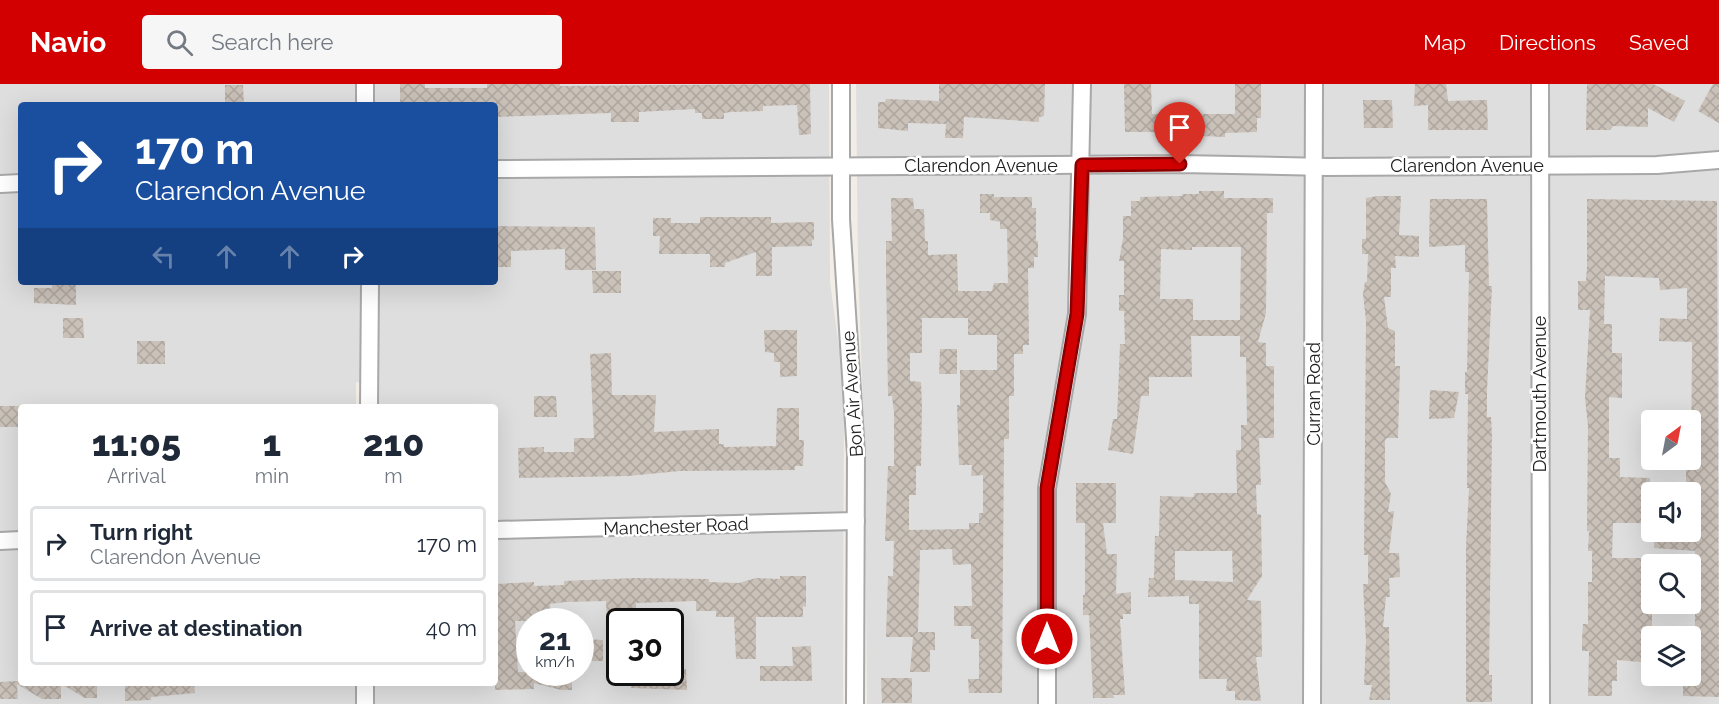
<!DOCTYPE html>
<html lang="en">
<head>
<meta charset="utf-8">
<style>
  body { margin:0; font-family:Raleway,sans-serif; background:#f6f6f7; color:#1f2937; height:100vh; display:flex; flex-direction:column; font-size:22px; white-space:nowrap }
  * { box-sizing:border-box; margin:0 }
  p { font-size:20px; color:#747a83 }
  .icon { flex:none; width:33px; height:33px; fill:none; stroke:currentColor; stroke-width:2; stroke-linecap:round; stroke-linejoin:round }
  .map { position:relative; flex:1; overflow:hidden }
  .side { position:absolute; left:18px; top:320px; width:480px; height:282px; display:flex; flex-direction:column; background:#fff; border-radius:6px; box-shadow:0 6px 24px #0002 }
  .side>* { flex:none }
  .banner { position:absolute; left:18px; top:18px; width:480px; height:183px; border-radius:6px; box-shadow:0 6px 24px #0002; background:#1a4fa0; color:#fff; overflow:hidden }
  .needle { width:39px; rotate:32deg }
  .tools { position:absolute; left:1641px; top:326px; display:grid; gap:12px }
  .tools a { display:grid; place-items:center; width:60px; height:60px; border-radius:6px; background:#fff; box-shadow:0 6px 24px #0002; font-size:30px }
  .speed { position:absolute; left:516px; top:524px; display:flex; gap:12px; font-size:30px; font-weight:700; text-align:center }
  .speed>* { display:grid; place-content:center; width:78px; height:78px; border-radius:50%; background:#fff; box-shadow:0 6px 24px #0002; line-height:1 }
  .speed small { font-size:15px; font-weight:400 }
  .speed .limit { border:3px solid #111; border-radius:9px; background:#fff; color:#111 }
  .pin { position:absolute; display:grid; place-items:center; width:51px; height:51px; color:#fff; margin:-62px -26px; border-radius:50% 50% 50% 0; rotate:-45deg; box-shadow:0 0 6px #0007 }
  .pin .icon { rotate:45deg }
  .me { position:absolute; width:66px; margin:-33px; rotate:0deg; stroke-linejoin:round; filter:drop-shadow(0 0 4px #0008) }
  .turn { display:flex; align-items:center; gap:21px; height:126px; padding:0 18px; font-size:27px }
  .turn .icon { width:78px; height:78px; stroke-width:2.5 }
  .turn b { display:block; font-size:42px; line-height:51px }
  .lanes { display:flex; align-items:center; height:57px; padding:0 18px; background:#0003; justify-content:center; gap:30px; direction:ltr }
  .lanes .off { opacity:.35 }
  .eta { display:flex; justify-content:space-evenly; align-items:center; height:102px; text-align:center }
  .eta b { font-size:36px; font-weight:800; line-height:42px }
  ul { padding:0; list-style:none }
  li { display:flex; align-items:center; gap:18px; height:75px; margin:0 12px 9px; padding:0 6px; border:3px solid #e0e1e3; border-radius:6px }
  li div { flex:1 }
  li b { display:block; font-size:22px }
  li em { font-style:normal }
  header { display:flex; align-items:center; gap:36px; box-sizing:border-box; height:84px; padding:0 30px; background:#d20001; color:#fff }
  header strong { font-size:28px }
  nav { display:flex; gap:33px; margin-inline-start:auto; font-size:21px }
  .search { width:420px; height:54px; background:#f6f6f7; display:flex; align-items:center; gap:15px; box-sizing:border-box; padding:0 21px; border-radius:6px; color:#747a83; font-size:22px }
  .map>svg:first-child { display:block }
</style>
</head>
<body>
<header>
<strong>Navio</strong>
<div class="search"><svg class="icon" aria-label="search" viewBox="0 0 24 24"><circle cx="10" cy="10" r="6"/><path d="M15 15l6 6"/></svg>Search here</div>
<nav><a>Map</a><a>Directions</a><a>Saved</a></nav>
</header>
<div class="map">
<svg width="1719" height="620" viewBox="0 0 1719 620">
  <defs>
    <pattern id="building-cross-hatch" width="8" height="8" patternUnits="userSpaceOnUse" patternTransform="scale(1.5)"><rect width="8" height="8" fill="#cac1b9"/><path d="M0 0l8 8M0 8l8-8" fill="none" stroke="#ada69f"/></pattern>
  </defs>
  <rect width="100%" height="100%" fill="#f2eee7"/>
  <g fill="#dfdede" fill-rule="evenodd">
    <path d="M0 0H829L830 198 844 299 843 620H371V599L495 598V322H374V301L356 298V322H21V598L360 599V620H0ZM21 21H495V198H21ZM530 537H580V588H530ZM620 537H670V588H620Z"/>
    <path d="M856 0H1719V620H867L865 384 858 181ZM1652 336H1690V375H1652ZM1652 408H1690V447H1652ZM1652 480H1690V519H1652ZM1652 552H1690V591H1652Z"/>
  </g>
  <g fill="url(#building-cross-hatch)" fill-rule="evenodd">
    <polygon points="400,0 425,0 425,4 487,4 487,0 560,0 560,2 810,0 811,50 799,51 797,21 763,22 763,27 731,28 724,29 724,35 702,35 702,29 695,29 695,25 639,28 639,38 611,38 611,29 495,33 495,21 400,21"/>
    <polygon points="939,0 1045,0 1044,32 1039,33 1039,38 964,33 963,54 945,54 946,40 908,39 908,47 878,44 878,18 885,18 886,15 939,17"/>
    <polygon points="1124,0 1151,0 1152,30 1235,30 1235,0 1261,0 1261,34 1257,34 1257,48 1225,49 1225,53 1201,52 1201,48 1125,48"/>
    <polygon points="1415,0 1446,0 1448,17 1487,16 1488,46 1428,46 1428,21 1414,22"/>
    <polygon points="1587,0 1653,0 1685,17 1674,38 1648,24 1648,43 1613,42 1610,46 1586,46"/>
    <polygon points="1713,0 1719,0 1719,39 1698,27"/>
    <polygon points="225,1 243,1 244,21 225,21"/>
    <polygon points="1363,16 1392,16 1393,44 1364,44"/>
    <path d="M1199 107H1224V114H1273V129H1267L1266 229 1258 258 1266 259V282H1274V354H1259L1261 401H1256L1257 430 1261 431 1262 492 1247 516 1261 517 1262 573H1256L1261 617 1235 616V607H1226L1227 595H1199V520H1189V512L1148 513 1149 494H1154L1155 452H1159L1160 412 1194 413V409H1237L1236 366H1241V341H1247L1246 273H1240V252H1191L1192 293H1149V312H1141L1133 370 1108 366 1113 335H1117L1120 260H1125L1124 227H1119V211H1124V177H1119L1123 154V132H1131V117H1140V113L1182 112V110H1199ZM1192 163H1241L1240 236H1193V215H1160L1161 165 1192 166ZM1175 467H1232L1233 498 1175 496Z"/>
    <path d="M980 110H994V113H1032V124H1036V157H1038V173H1034V184H1028L1029 261H1023V270H1014V312H1009V355H1004L1002 609H969L968 595H979V555H971V542H954V522H972L971 480 953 481 952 465 920 466 918 548H935V566H930V588H910L913 553H886L888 492H893L894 457H885L888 382H894V329L892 312H888L886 183V157H892L891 114H913L914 125H924L925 157H928V171L957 170 958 207H992L994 199H1008L1007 145H1000V138L990 136V129H980ZM922 234H968V251H997V286H960V321H957L959 381H972L971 392 983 391V429H979V439H969V445L909 446V411H916V382H921L922 321 921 298 910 297V269H922Z"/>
    <polygon points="1378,112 1401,112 1399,151 1419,152 1419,173 1395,172 1396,184 1391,184 1391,213 1384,213 1388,244 1395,247 1395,282 1400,282 1398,354 1387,354 1385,356 1385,398 1391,410 1388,428 1394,427 1389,469 1399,469 1400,493 1389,494 1390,513 1386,513 1383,543 1389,543 1390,616 1369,616 1372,601 1364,601 1366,557 1363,500 1368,500 1368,471 1364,471 1366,237 1363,210 1365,198 1367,198 1368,170 1362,170 1362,155 1366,155 1366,114"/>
    <polygon points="1430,115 1487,115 1489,202 1492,202 1487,307 1487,333 1491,333 1492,350 1489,591 1492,591 1492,618 1466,618 1466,463 1469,404 1467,404 1468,310 1465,310 1465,288 1467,288 1469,188 1465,188 1465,161 1429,163"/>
    <polygon points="1587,115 1717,117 1719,613 1683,612 1683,591 1690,591 1690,584 1695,584 1695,467 1654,464 1655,447 1690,447 1690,402 1686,402 1686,377 1691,377 1692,258 1659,257 1660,234 1687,235 1687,204 1660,206 1659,194 1605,192 1604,240 1612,240 1612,269 1622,269 1622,314 1609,313 1609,374 1620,374 1620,393 1650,394 1652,424 1652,439 1613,439 1612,474 1647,474 1647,517 1648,529 1652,529 1652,579 1617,576 1617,597 1612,597 1612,612 1588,612 1589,567 1582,567 1582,556 1583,540 1588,540 1588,498 1592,498 1592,467 1588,467 1589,447 1587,447 1588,342 1585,314 1590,226 1578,226 1578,197 1586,197 1587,183"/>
    <polygon points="700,133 771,133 771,139 814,138 814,156 812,156 812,162 772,163 772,192 756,192 756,168 725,179 725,183 710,183 710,170 659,170 660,152 653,152 653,134 671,134 671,139 700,139"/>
    <polygon points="495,142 595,143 596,186 565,186 565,165 511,167 511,183 495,183"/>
    <polygon points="592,187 621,187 621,209 593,209"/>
    <polygon points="52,198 76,198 76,221 34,219 34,204 52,204"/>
    <polygon points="63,234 83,234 84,254 63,254"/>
    <polygon points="764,246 797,246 797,292 780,293 780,278 774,278 774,269 765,268"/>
    <rect x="137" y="257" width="28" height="23"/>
    <polygon points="940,265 957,265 957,290 939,290"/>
    <polygon points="611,269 612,311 656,311 654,348 719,345 719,360 724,360 724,363 776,362 777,324 799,324 799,356 804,356 803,382 795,382 795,386 680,387 628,392 519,394 518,364 544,363 544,368 574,368 574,354 594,354 590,270"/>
    <polygon points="1430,306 1459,308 1454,334 1429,335"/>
    <polygon points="534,312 556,312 557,333 534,333"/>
    <rect x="0" y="322" width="21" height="21"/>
    <polygon points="1076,399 1116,399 1116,439 1103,439 1107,470 1117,470 1116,510 1131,508 1131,530 1123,530 1123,535 1120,535 1125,611 1113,611 1114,614 1093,614 1089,531 1083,531 1083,511 1085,511 1085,439 1076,439"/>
    <polygon points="780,492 806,492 806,523 803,522 803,533 756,533 756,575 736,575 734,533 716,533 716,527 696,527 696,517 636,519 636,537 607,537 606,517 565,518 550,520 551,537 515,537 518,588 572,588 572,606 561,606 534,599 534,605 495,606 495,500 534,498 534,502 564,501 564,497 635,494 709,495 709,498 739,499 756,494 780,495"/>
    <polygon points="584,555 603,556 603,577 584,577"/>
    <polygon points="811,562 812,597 760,597 760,582 793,582 792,563"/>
    <polygon points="670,585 686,585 687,606 631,604 631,588 670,588"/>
    <polygon points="881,594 912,594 912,619 882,619"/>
    <polygon points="17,597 97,598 97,614 85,614 61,600 61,615 42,615 17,600 18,615 0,615 0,598"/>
    <polygon points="125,598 194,598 195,609 151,613 151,616 125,617"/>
  </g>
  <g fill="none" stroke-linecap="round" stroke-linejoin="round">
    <defs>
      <g id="street">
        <polyline points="841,0 841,135 856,370 855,620"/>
        <polyline points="1540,0 1541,620"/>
        <polyline points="365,21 365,0"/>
        <polyline points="495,85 1180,80 1328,83 1657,81 1719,76"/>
        <polyline points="0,100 21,99"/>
        <polyline points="369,322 370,198"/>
        <polyline points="495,446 856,437"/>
        <polyline points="0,457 21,456"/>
        <polyline points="365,598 365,620"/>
        <polyline points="1047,620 1047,404 1077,230 1082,0"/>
        <polyline points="1312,620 1314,0"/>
      </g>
    </defs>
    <use href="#street" stroke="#a8a8a8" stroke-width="20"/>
    <use href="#street" stroke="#fff" stroke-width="16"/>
  </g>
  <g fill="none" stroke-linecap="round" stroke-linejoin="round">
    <defs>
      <polyline id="route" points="1047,555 1047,404 1077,230 1082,81 1180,80"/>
    </defs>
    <use href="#route" stroke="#880001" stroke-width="15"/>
    <use href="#route" stroke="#d20001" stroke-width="10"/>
  </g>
  <g text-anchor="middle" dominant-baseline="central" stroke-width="5" stroke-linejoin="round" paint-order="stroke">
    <g font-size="18" fill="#212121" stroke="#fff">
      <text x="981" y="81">Clarendon Avenue</text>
      <text x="1467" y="81">Clarendon Avenue</text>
      <text transform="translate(852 310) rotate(-94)">Bon Air Avenue</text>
      <text transform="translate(1313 310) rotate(-90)">Curran Road</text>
      <text transform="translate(1539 310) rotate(-90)">Dartmouth Avenue</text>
      <text transform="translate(676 442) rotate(-2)">Manchester Road</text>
    </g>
  </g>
</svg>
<div class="tools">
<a><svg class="needle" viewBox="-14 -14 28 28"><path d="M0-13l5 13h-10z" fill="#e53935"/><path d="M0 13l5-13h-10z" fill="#747a83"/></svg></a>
<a><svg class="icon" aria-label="sound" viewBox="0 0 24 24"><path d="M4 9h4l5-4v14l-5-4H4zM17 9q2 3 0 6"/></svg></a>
<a><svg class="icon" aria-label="search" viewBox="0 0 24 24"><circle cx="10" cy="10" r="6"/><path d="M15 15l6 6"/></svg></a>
<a><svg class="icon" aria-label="layers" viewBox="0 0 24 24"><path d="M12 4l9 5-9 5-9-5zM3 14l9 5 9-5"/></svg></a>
</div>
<div class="speed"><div>21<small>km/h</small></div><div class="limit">30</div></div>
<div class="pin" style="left:1180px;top:80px;background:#d93025"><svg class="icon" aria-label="arrive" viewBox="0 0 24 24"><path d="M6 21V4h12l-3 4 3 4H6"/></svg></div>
<svg class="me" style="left:1047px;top:555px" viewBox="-20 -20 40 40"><circle r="17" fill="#d20001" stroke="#fff" stroke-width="3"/><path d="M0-11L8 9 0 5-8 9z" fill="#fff"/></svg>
<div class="banner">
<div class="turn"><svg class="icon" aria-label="right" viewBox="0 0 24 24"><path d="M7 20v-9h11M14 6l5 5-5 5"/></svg><div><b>170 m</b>Clarendon Avenue</div></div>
<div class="lanes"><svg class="icon off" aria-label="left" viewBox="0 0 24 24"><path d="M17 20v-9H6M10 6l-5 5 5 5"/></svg><svg class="icon off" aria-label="ahead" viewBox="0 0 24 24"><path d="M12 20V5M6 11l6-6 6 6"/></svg><svg class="icon off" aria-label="ahead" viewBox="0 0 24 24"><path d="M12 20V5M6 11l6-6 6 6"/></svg><svg class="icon" aria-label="right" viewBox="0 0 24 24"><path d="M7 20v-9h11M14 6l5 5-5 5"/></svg></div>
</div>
<section class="side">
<div class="eta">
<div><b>11:05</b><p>Arrival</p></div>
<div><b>1</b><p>min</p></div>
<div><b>210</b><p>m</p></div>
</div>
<ul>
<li><svg class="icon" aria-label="right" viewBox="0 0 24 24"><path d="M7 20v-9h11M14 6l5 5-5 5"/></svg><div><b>Turn right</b><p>Clarendon Avenue</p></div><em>170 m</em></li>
<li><svg class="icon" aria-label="arrive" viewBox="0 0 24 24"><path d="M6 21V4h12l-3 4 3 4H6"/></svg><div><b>Arrive at destination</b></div><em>40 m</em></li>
</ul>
</section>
</div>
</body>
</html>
